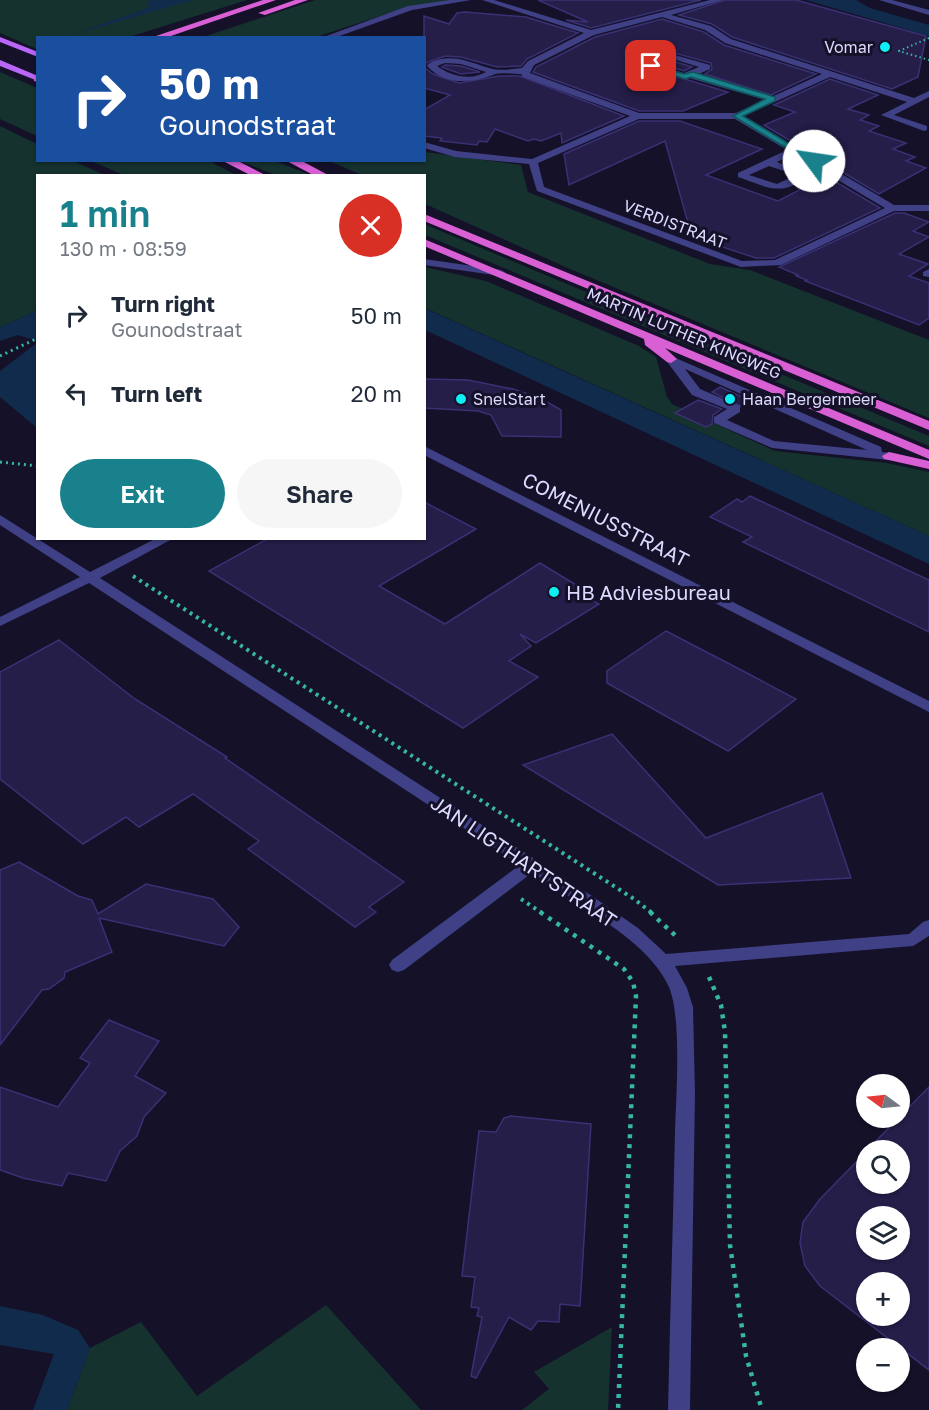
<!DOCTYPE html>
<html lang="en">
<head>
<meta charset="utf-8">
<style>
  body { margin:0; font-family:"Golos Text",sans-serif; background:#f6f6f7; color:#1f2937; height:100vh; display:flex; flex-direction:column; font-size:22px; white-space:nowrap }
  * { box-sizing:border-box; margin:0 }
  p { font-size:20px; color:#747a83 }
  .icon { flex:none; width:33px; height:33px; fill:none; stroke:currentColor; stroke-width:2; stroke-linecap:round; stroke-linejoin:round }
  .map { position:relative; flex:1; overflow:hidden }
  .panel { position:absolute; left:36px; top:174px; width:390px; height:366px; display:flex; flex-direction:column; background:#fff; border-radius:0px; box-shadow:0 2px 4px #0004 }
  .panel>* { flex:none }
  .top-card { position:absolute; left:36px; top:36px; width:390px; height:126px; border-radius:0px; box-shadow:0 2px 4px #0004; background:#1a4fa0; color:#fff; overflow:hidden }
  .needle { width:39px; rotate:285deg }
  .controls { position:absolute; left:856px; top:1074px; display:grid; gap:12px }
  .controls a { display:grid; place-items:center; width:54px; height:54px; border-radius:50%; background:#fff; box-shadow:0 2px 4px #0004; font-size:30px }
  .pin { position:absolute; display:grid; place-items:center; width:51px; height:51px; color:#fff; margin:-26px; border-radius:12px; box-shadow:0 3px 9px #0006 }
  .me { position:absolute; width:66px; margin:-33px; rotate:301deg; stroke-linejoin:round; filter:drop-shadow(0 0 4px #0008) }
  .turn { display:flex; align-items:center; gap:21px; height:126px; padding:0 24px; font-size:27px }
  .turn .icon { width:78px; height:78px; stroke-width:2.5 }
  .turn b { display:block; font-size:42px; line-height:51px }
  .round { display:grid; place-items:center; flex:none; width:63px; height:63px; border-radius:32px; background:#f6f6f7 }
  .headline { display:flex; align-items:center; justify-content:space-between; height:102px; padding:0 24px }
  h1 { font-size:36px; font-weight:600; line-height:45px; color:#18818c }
  .cta { display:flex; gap:12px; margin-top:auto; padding:12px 24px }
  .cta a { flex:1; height:69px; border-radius:36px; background:#18818c; color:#fff; font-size:24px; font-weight:600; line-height:69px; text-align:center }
  .cta a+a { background:#f6f6f7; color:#1f2937 }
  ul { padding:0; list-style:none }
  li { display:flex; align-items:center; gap:18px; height:78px; padding:0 24px }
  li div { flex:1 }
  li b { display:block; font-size:22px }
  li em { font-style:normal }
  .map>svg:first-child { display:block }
</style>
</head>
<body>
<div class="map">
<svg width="929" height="1410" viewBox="0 0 929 1410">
  <rect width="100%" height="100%" fill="#141129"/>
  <g fill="#15322f">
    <polygon points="0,0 247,0 129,37 38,38 37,49 0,33"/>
    <polygon points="315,0 457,0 408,7 316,37 200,38"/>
    <polygon points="0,72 37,88 37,136 0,119"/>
    <polygon points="0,126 37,144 38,160 73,161 105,175 38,176 37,311 0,327"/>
    <polygon points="425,152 521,165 528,192 710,264 750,270 929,340 929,418 570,269 425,204 424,176 362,175 329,161 424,160"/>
    <polygon points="91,161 209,161 236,175 124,175"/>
    <polygon points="240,161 275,161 310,175 276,175"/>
    <polygon points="424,224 929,436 929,446 425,235"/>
    <polygon points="425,267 486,281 639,346 656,357 667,397 672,404 775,451 887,463 929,472 929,536 425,308"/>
    <polygon points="326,1305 421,1410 67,1410 90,1348 141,1322 197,1396"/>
    <polygon points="612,1327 608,1410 522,1410 549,1389 534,1372"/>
  </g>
  <g fill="#112b4d">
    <polygon points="153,0 192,0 69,36 151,7 146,2"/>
    <polygon points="806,0 856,0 870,8 929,25 929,36"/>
    <polygon points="424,308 929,536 929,564 425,330"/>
    <polygon points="37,311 37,341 18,335 0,341 0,327"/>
    <polygon points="37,343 37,428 0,397 0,371"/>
    <polygon points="0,1306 43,1315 78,1330 90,1348 67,1410 33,1410 54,1354 0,1345"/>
  </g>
  <g fill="#241e49" stroke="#3a3174" stroke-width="1.5" fill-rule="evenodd">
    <polygon points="538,0 701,0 591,28 566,20 588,22"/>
    <polygon points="725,0 796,0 926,36 918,77 892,89 732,37 712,24 679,15"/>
    <polygon points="465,12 526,17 578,33 527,59 521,66 497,67 461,57 445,56 426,63 425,68 433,74 459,83 499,76 520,76 624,116 562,143 561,133 541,141 534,139 528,141 495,129 487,142 479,141 477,145 440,141 442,138 424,136 424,110 450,95 424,88 424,16 449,24 457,13"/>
    <polygon points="662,19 704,32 724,45 816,74 771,95 705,74 712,69 711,63 653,47 629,59 628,62 728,92 683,111 639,111 533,72 536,67 595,37"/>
    <polygon points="657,56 692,67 684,71 648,60"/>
    <polygon points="445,65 461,66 480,72 461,74 442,67"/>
    <polygon points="830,79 878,95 848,109 869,115 860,120 879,126 869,131 906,143 893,149 915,157 906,161 926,168 879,194 839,170 845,167 819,158 764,125 795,112 774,105"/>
    <polygon points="639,121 680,121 762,149 706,175 778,201 826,176 880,208 774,258 756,258 692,237 665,141 569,185 564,154"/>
    <polygon points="895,213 904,213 929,222 913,231 929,237 899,254 928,264 909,276 929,283 929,318 919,325 805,281 807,280 796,276 798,275 779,267"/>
    <polygon points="424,379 468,380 513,389 540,398 561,410 561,437 502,436 491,415 478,411 424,408"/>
    <polygon points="720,387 751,401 751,402 742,407 712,392"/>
    <polygon points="698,400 722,409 713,415 712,424 706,427 675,413"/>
    <polygon points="750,496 929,580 929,632 743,542 752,537 710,517 737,499 742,502"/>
    <polygon points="424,502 476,529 379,586 445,624 540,563 581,588 575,591 599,604 536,643 520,634 531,646 509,661 538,677 463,728 209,571 269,538 424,538"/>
    <polygon points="666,631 745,672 796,699 728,751 607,683 607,671"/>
    <polygon points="59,640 135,699 227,757 225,758 404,882 369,907 376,912 355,927 248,849 259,841 193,794 139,827 126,817 83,844 0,779 0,672"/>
    <polygon points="612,734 706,838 822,793 851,878 718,885 523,765"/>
    <polygon points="19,862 78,896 92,900 98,914 146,884 213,899 239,927 224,946 99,918 112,952 65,972 64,978 49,989 42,990 0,1045 0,870"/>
    <polygon points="109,1020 159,1041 135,1076 166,1093 144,1117 137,1136 120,1151 106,1181 68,1173 62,1186 23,1178 0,1170 0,1087 58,1107 90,1063 80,1058"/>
    <path d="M929 1087V1370L820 1286 805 1266 800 1243 803 1222 820 1199 867 1151V1184H900V1150H867ZM867 1216H900V1250H867ZM867 1282H900V1316H867Z"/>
    <polygon points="511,1116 591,1124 580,1306 560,1304 559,1322 538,1321 531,1330 509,1317 476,1378 471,1376 482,1317 477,1316 479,1308 471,1307 475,1277 462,1276 479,1131 496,1132 504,1118"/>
  </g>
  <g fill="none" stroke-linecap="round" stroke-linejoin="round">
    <polyline stroke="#36b7a6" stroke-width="2" stroke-dasharray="1.5 3" stroke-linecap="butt" points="929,38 899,51 929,60"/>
    <g stroke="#36b7a6" stroke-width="3" stroke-dasharray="2 4" stroke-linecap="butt">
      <polyline points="0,356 38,338"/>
      <polyline points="0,462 38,466"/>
    </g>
    <g stroke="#36b7a6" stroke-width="4" stroke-dasharray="3 4.5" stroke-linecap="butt">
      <polyline points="133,576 634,899 652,913"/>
      <polyline points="521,899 542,913"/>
    </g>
    <g stroke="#36b7a6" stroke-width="4.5" stroke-dasharray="4 6" stroke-linecap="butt">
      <polyline points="540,912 624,969 633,982 636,996 618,1410"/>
      <polyline points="650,912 678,938"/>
      <polyline points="709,977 721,1005 725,1032 730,1245 746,1356 762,1410"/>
    </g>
    <g fill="#3f4085" fill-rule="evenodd">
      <path d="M654 49 710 65V69L699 74 776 99 769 101 630 61ZM657 54 699 67 684 73 642 61Z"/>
      <polygon points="424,259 501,270 506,273 501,276 424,265"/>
      <polygon points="929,269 929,277 923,276 923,272"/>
      <path d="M671 356 881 447 882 452 893 453 895 456 889 460 772 448 714 423V417L727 409 692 395 665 359ZM685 369 867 450 774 441 727 420 740 412V406L700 389Z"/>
      <polygon points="531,859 537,861 539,865 537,869 404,970 398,972 392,970 389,965 392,960 525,861"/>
    </g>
    <g fill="#3f4085" fill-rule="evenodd">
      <polygon points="450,0 471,0 412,10 334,38 321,38 408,6"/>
      <path d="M482 0H494L591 30 710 0H723L671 15 711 26 731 39 914 98 929 91V97L894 115 927 126V130L924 131 881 115 907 102 830 77 744 116 894 205H929V211H894L781 265 741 267 537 191 529 164 455 157 424 148V142L456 151 532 159 630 116 523 77 521 74C513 74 500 72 493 75 471 83 445 86 427 66L428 64C451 51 470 63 493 69 503 71 513 69 522 68L528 61 584 33ZM662 17 705 30 725 43 822 74 736 113H639L530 73 534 65 594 35ZM445 63 461 64 486 72C471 81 450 76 437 66ZM639 119H735L787 150 738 173V177C767 187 782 198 809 175L777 162 794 154 885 208 775 260 742 261 544 187 538 163ZM769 166 796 175 777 184 749 175Z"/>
      <polygon points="879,0 892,0 929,10 929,15"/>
      <polygon points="424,446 929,701 929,712 424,455"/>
      <path d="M0 515 90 572 157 538H174L100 578 592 896 638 928 666 954 909 934 923 922 929 920V936L913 946 675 966 687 988 693 1007 695 1093 690 1410H668C670 1317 673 1225 675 1132 676 1097 682 1018 669 987 652 950 612 927 580 904L89 583 0 626V617L80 577 0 525Z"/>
    </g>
    <g fill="#b966f9" fill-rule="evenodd">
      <polygon points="0,37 38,52 38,57 0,42"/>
      <polygon points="0,60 38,76 38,81 0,66"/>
    </g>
    <g fill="#d860d4" fill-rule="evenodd">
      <polygon points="263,0 276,0 165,38 150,38"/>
      <polygon points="295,0 308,0 265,15 258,13"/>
      <polygon points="38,76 38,82 34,81 34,77"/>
      <polygon points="221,160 236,160 267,176 252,176"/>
      <polygon points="285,160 300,160 330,176 315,176"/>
      <polygon points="424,214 929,421 929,430 424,221"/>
      <polygon points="424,239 929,450 929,459 665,348 677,359 671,363 667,362 645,345 644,339 424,246"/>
      <polygon points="889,452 929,461 929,469 884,459 882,456"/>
    </g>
  </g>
  <polygon fill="#18818c" stroke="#10545b" stroke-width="1.5" points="651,64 684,74 693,72 775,97 775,101 743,116 818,161 811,163 733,116 765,99 691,77 685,79 648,68"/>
  <g fill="#0fedf5" stroke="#141129" stroke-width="2">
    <circle cx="885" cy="47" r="6"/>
    <circle cx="461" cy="399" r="6"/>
    <circle cx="730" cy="399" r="6"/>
    <circle cx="554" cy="592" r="6"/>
  </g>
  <g text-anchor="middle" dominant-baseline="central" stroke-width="6" stroke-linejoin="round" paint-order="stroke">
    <g font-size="16" fill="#dcdafe" stroke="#141129" text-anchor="start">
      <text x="873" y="47" text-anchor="end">Vomar</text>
      <text x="473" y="399">SnelStart</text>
      <text x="742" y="399">Haan Bergermeer</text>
    </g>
    <g font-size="16" fill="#dcdafe" stroke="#141129">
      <text transform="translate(675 224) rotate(21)">VERDISTRAAT</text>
      <text transform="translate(684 333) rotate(23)">MARTIN LUTHER KINGWEG</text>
    </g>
    <g font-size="20" fill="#dcdafe" stroke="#141129">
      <text transform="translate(606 519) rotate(27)">COMENIUSSTRAAT</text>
      <text transform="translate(524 861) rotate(34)">JAN LIGTHARTSTRAAT</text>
    </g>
    <g font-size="20" fill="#dcdafe" stroke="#141129" text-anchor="start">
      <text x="566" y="592">HB Adviesbureau</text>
    </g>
  </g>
</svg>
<div class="controls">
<a><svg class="needle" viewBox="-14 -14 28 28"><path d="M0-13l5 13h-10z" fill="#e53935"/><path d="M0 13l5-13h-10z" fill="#747a83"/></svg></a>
<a><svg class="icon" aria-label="search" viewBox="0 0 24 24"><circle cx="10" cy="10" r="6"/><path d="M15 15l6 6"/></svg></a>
<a><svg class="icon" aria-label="layers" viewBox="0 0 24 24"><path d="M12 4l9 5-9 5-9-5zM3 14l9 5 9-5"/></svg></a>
<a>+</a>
<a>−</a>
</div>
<div class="pin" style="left:651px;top:66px;background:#d93025"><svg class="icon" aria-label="arrive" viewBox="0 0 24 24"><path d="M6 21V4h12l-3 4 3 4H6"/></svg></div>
<svg class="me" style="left:814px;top:161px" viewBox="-20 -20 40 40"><circle r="19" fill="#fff"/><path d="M0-13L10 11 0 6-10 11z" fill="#18818c"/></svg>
<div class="top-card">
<div class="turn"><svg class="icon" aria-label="right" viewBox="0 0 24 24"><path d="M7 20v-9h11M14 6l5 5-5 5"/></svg><div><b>50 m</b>Gounodstraat</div></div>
</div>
<section class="panel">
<div class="headline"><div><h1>1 min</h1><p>130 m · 08:59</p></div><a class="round" style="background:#d93025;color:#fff"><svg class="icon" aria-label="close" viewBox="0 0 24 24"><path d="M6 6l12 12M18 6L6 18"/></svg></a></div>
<ul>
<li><svg class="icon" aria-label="right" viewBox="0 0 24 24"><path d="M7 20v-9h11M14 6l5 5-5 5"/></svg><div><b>Turn right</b><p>Gounodstraat</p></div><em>50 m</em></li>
<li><svg class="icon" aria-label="left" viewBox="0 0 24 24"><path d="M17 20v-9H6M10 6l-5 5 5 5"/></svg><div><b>Turn left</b></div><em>20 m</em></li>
</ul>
<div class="cta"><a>Exit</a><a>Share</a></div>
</section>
</div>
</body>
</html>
